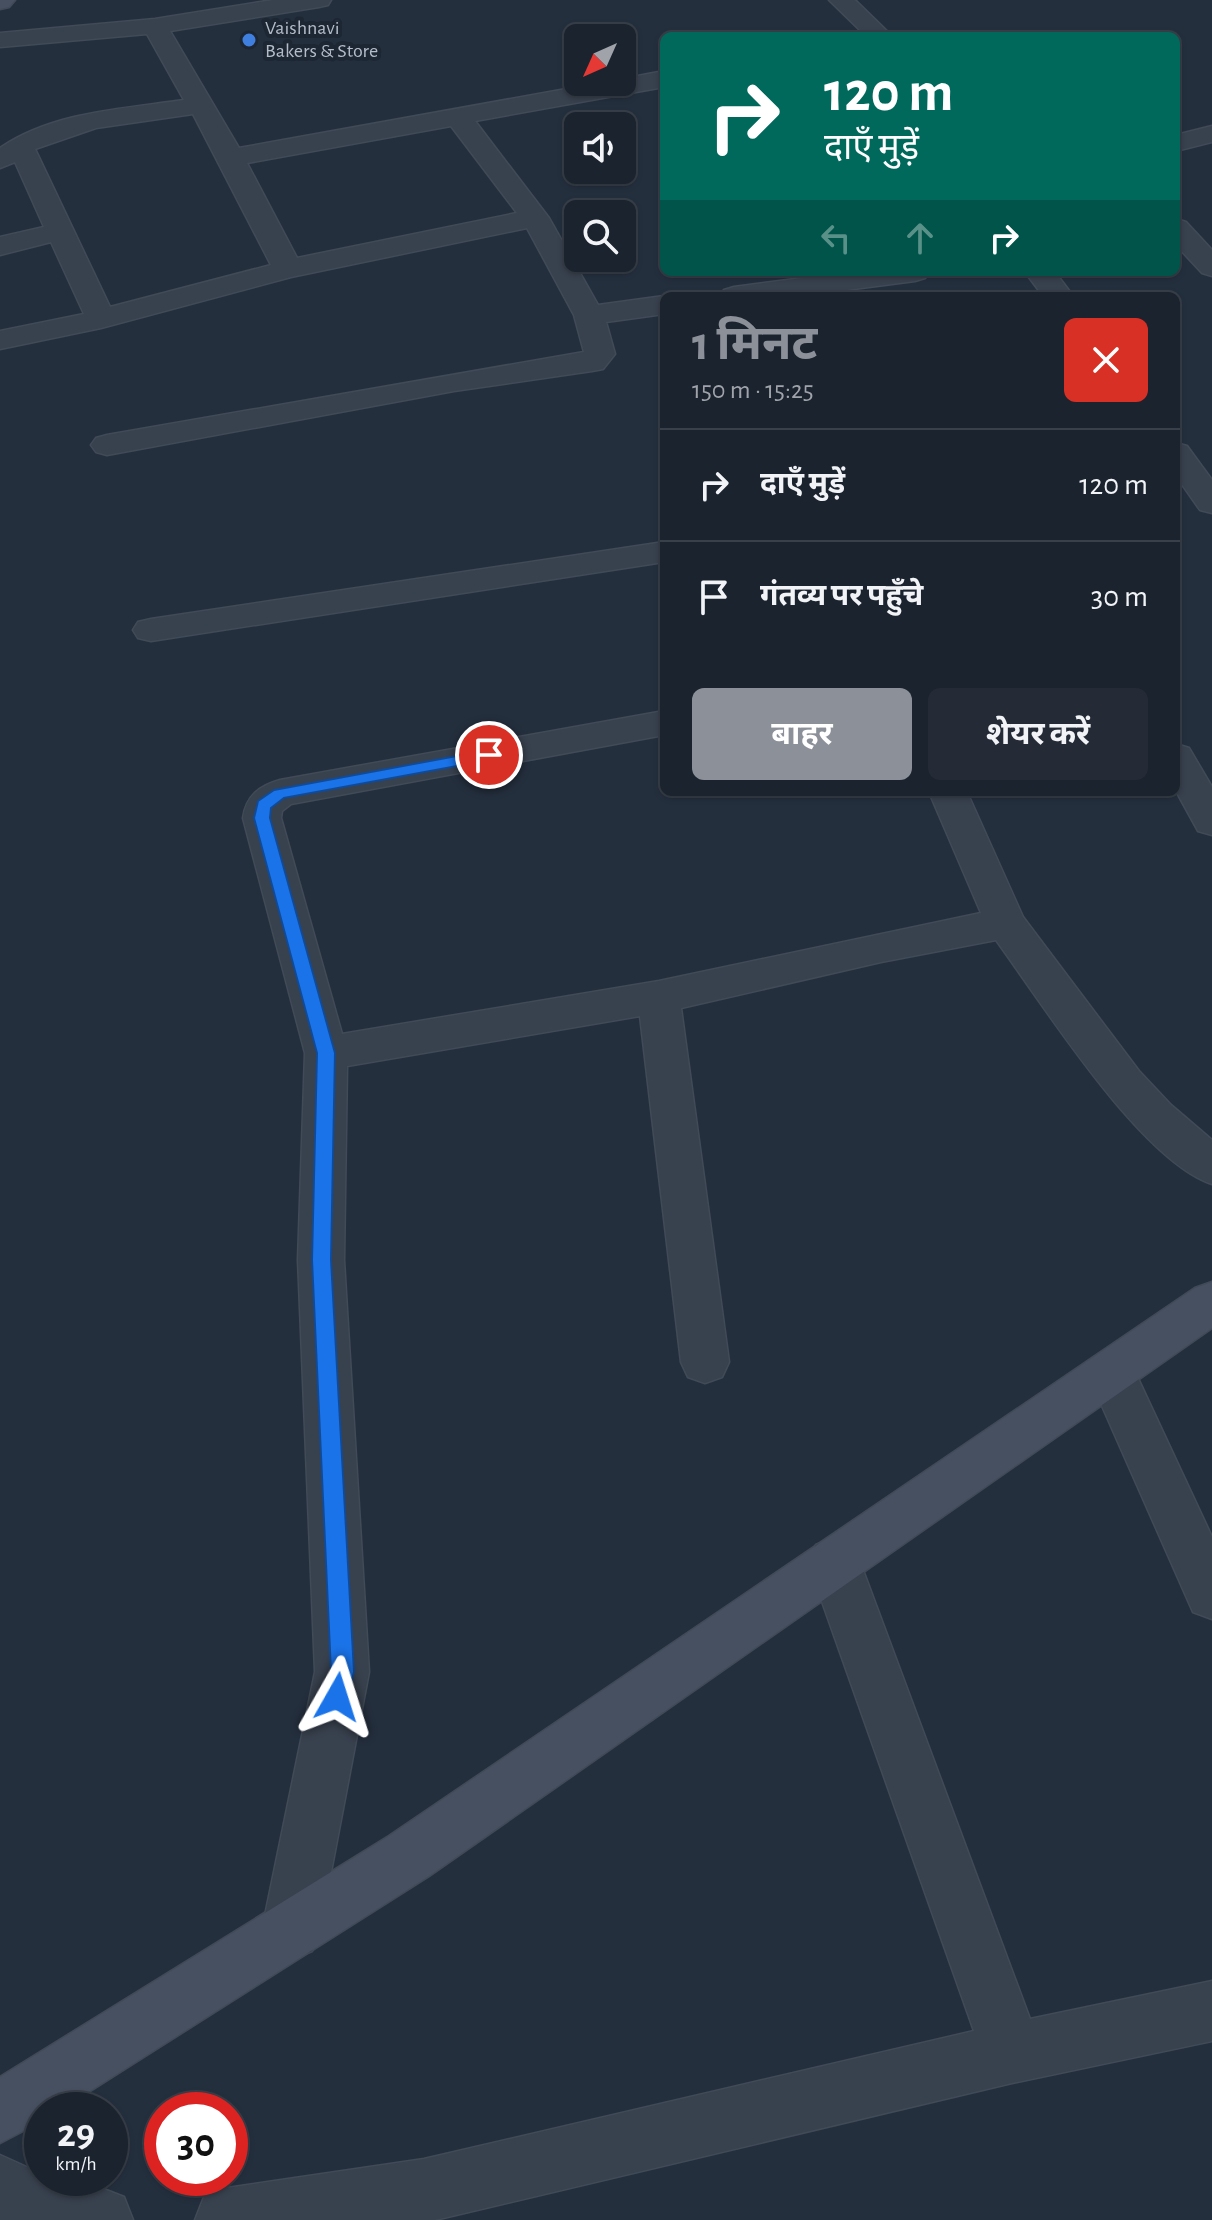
<!DOCTYPE html>
<html lang="hi">
<head>
<meta charset="utf-8">
<style>
  body { margin:0; font-family:"Alegreya Sans","Noto Sans Devanagari",sans-serif; background:#242b36; color:#f1f3f6; height:100vh; display:flex; flex-direction:column; font-size:30px; white-space:nowrap }
  * { box-sizing:border-box; margin:0 }
  p { font-size:26px; color:#a0a4aa }
  .icon { flex:none; width:44px; height:44px; fill:none; stroke:currentColor; stroke-width:2; stroke-linecap:round; stroke-linejoin:round }
  .map { position:relative; flex:1; overflow:hidden }
  .drawer { position:absolute; left:660px; top:292px; width:520px; height:504px; display:flex; flex-direction:column; background:#1b232e; border-radius:12px; box-shadow:0 2px 6px #0004,0 0 0 2px #39404a }
  .drawer>* { flex:none }
  .hud { position:absolute; left:660px; top:32px; width:520px; height:244px; border-radius:12px; box-shadow:0 2px 6px #0004,0 0 0 2px #39404a; background:#00695c; color:#fff; overflow:hidden }
  .needle { width:52px; rotate:225deg }
  .buttons { position:absolute; left:564px; top:24px; display:grid; gap:16px }
  .buttons a { display:grid; place-items:center; width:72px; height:72px; border-radius:12px; background:#1b232e; box-shadow:0 2px 6px #0004,0 0 0 2px #39404a; font-size:40px }
  .speed { position:absolute; left:24px; top:2092px; display:flex; gap:16px; font-size:40px; font-weight:700; text-align:center }
  .speed>* { display:grid; place-content:center; width:104px; height:104px; border-radius:50%; background:#1b232e; box-shadow:0 2px 6px #0004,0 0 0 2px #39404a; line-height:1 }
  .speed small { font-size:20px; font-weight:400 }
  .speed .limit { border:12px solid #d22; background:#fff; color:#111 }
  .pin { position:absolute; display:grid; place-items:center; width:68px; height:68px; color:#fff; margin:-34px; border:4px solid #fff; border-radius:50%; box-shadow:0 2px 8px #0007 }
  .me { position:absolute; width:88px; margin:-44px; rotate:6deg; stroke-linejoin:round; filter:drop-shadow(0 0 6px #0008) }
  .turn { display:flex; align-items:center; gap:28px; height:168px; padding:0 32px; font-size:36px }
  .turn .icon { width:104px; height:104px; stroke-width:2.5 }
  .turn b { display:block; font-size:56px; line-height:68px }
  .lanes { display:flex; align-items:center; height:76px; padding:0 32px; background:#0003; justify-content:center; gap:40px; direction:ltr }
  .lanes .off { opacity:.35 }
  .round { display:grid; place-items:center; flex:none; width:84px; height:84px; border-radius:12px; background:#242b36 }
  .overview { display:flex; align-items:center; justify-content:space-between; height:136px; padding:0 32px }
  h1 { font-size:48px; font-weight:700; line-height:60px; color:#8c9099 }
  .cta { display:flex; gap:16px; margin-top:auto; padding:16px 32px }
  .cta a { flex:1; height:92px; border-radius:12px; background:#8c9099; color:#fff; font-size:32px; font-weight:700; line-height:92px; text-align:center }
  .cta a+a { background:#242b36; color:#f1f3f6 }
  ul { padding:0; list-style:none }
  li { display:flex; align-items:center; gap:24px; height:112px; padding:0 32px; border-top:2px solid #39404a }
  li div { flex:1 }
  li b { display:block; font-size:30px }
  li em { font-style:normal }
  .map>svg:first-child { display:block }
</style>
</head>
<body>
<div class="map">
<svg width="1212" height="2220" viewBox="0 0 1212 2220">
  <rect width="100%" height="100%" fill="#242f3e"/>
  <g fill="none" stroke-linecap="round" stroke-linejoin="round">
    <defs>
      <g id="street">
        <path d="M273 0H331L328 5 319 7 170 31 239 148 605 82H622V79L664 71V87L475 121 549 218 598 305 664 296V314L606 322 615 354 603 369 592 371 454 391 107 455 96 452 91 445 96 438 107 435 584 352 574 315 527 228 291 277 101 328 0 349V331L84 314 51 242 0 255V237L44 227 15 162 0 168V148C53 112 122 109 184 100L147 34 0 47V33L155 19ZM193 114 271 265 110 307 35 149 96 128ZM451 126 517 213 297 258 247 163Z"/>
        <polygon points="829,0 855,0 892,36 866,36"/>
        <polygon points="1212,126 1212,142 1176,151 1176,135"/>
        <polygon points="1176,219 1186,222 1212,250 1212,276 1202,273 1176,245"/>
        <polygon points="849,272 930,272 925,278 915,281 800,296 719,296 724,290 734,287"/>
        <polygon points="1025,272 1055,272 1073,296 1043,296"/>
        <polygon points="1176,443 1187,446 1212,480 1212,513 1200,510 1176,476"/>
        <polygon points="664,542 664,562 151,641 138,638 133,630 138,622 151,619"/>
        <path d="M664 711V735L291 804 282 811 281 818 342 1034 659 981 981 913 929 792H967L1023 917 1139 1071 1171 1105 1212 1140V1184C1140 1160 1042 1003 996 940L881 962 681 1008 729 1362 722 1377 705 1383 688 1377 681 1362 640 1016 347 1066 344 1260 369 1672 320 1930 312 1951 291 1959 270 1951 262 1930 315 1672 298 1260 305 1053 243 818C246 796 259 786 280 780Z"/>
        <polygon points="1176,744 1189,748 1212,787 1212,835 1198,831 1176,791"/>
        <polygon points="1111,1351 1128,1357 1212,1537 1212,1619 1193,1612 1087,1372 1094,1357"/>
        <polygon points="834,1538 852,1545 860,1562 1030,2019 1212,1981 1212,2041 1012,2083 435,2220 195,2220 204,2197 227,2188 424,2159 974,2031 808,1562 816,1545"/>
        <polygon points="0,2155 42,2174 42,2178 101,2188 124,2197 133,2220 0,2220"/>
      </g>
      <g id="secondary">
        <polygon points="0,0 15,0 9,7 0,9"/>
        <polygon points="1212,1282 1212,1328 429,1876 60,2110 42,2110 42,2121 0,2143 0,2077 389,1836 1195,1288"/>
      </g>
    </defs>
    <use href="#street" stroke="#414a57" stroke-width="3"/>
    <use href="#secondary" stroke="#414a57" stroke-width="3"/>
    <use href="#street" fill="#38414e" fill-rule="evenodd"/>
    <use href="#secondary" fill="#465061" fill-rule="evenodd"/>
  </g>
  <polygon fill="#1a73e8" stroke="#114b97" stroke-width="2" points="489,750 495,751 495,759 284,798 271,808 270,818 335,1053 331,1260 354,1672 345,1705 337,1708 329,1705 326,1697 331,1672 312,1260 317,1053 254,818 258,801 274,790"/>
  <circle fill="#3f7fe0" stroke="#1d2633" stroke-width="3" cx="249" cy="40" r="8"/>
  <g text-anchor="middle" dominant-baseline="central" stroke-width="8" stroke-linejoin="round" paint-order="stroke">
    <g font-size="20" fill="#b4bcc9" stroke="#1d2633" text-anchor="start">
      <text x="265" y="28">Vaishnavi<tspan x="265" dy="23">Bakers &amp; Store</tspan></text>
    </g>
  </g>
</svg>
<div class="buttons">
<a><svg class="needle" viewBox="-14 -14 28 28"><path d="M0-13l5 13h-10z" fill="#e53935"/><path d="M0 13l5-13h-10z" fill="#a0a4aa"/></svg></a>
<a><svg class="icon" aria-label="sound" viewBox="0 0 24 24"><path d="M4 9h4l5-4v14l-5-4H4zM17 9q2 3 0 6"/></svg></a>
<a><svg class="icon" aria-label="search" viewBox="0 0 24 24"><circle cx="10" cy="10" r="6"/><path d="M15 15l6 6"/></svg></a>
</div>
<div class="speed"><div>29<small>km/h</small></div><div class="limit">30</div></div>
<div class="pin" style="left:489px;top:755px;background:#d93025"><svg class="icon" aria-label="arrive" viewBox="0 0 24 24"><path d="M6 21V4h12l-3 4 3 4H6"/></svg></div>
<svg class="me" style="left:337px;top:1697px" viewBox="-20 -20 40 40"><path d="M0-17L14 15 0 8-14 15z" fill="#1a73e8" stroke="#fff" stroke-width="4"/></svg>
<div class="hud">
<div class="turn"><svg class="icon" aria-label="right" viewBox="0 0 24 24"><path d="M7 20v-9h11M14 6l5 5-5 5"/></svg><div><b>120 m</b>दाएँ मुड़ें</div></div>
<div class="lanes"><svg class="icon off" aria-label="left" viewBox="0 0 24 24"><path d="M17 20v-9H6M10 6l-5 5 5 5"/></svg><svg class="icon off" aria-label="ahead" viewBox="0 0 24 24"><path d="M12 20V5M6 11l6-6 6 6"/></svg><svg class="icon" aria-label="right" viewBox="0 0 24 24"><path d="M7 20v-9h11M14 6l5 5-5 5"/></svg></div>
</div>
<section class="drawer">
<div class="overview"><div><h1>1 मिनट</h1><p>150 m · 15:25</p></div><a class="round" style="background:#d93025;color:#fff"><svg class="icon" aria-label="close" viewBox="0 0 24 24"><path d="M6 6l12 12M18 6L6 18"/></svg></a></div>
<ul>
<li><svg class="icon" aria-label="right" viewBox="0 0 24 24"><path d="M7 20v-9h11M14 6l5 5-5 5"/></svg><div><b>दाएँ मुड़ें</b></div><em>120 m</em></li>
<li><svg class="icon" aria-label="arrive" viewBox="0 0 24 24"><path d="M6 21V4h12l-3 4 3 4H6"/></svg><div><b>गंतव्य पर पहुँचे</b></div><em>30 m</em></li>
</ul>
<div class="cta"><a>बाहर</a><a>शेयर करें</a></div>
</section>
</div>
</body>
</html>
